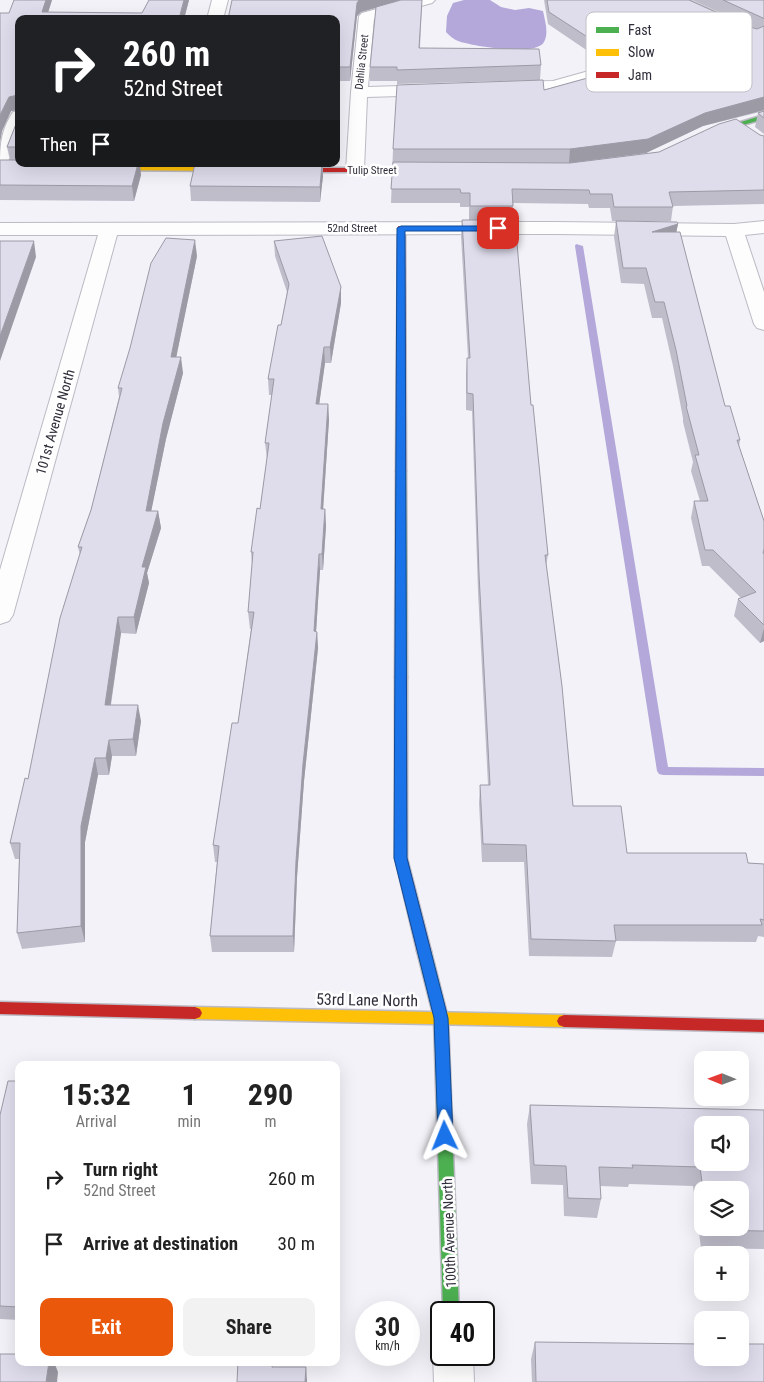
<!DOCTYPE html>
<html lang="en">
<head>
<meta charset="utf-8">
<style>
  body { margin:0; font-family:"Roboto Condensed",sans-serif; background:#f2f2f2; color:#222; height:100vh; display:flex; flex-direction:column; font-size:19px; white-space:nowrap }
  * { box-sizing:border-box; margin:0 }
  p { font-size:16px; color:#767676 }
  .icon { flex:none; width:28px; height:28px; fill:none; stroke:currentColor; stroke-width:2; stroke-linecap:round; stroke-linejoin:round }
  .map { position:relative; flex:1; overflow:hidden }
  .details { position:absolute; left:15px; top:1061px; width:325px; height:305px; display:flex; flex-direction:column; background:#fff; border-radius:10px; box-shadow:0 5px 20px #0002 }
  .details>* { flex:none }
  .guide { position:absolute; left:15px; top:15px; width:325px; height:152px; border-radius:10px; box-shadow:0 5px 20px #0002; background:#202124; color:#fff; overflow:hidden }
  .needle { width:32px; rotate:271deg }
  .tools { position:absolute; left:694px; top:1051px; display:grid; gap:10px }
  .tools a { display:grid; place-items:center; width:55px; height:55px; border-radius:10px; background:#fff; box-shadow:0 5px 20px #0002; font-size:25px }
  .speed { position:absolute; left:355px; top:1301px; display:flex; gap:10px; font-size:25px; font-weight:700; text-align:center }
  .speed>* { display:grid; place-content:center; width:65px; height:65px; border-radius:50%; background:#fff; box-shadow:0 5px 20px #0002; line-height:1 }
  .speed small { font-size:12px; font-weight:400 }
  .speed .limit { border:2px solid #111; border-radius:8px; background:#fff; color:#111 }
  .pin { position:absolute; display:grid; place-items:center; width:42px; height:42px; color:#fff; margin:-21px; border-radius:10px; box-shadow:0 2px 8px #0006 }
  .me { position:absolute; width:55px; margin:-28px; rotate:358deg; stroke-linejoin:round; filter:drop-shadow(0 0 4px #0008) }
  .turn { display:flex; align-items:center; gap:18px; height:105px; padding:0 25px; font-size:22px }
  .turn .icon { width:65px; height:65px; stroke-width:2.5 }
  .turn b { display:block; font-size:35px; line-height:42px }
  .then { display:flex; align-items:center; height:48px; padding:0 25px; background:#0003; gap:10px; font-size:19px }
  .eta { display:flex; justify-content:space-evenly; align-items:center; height:85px; text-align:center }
  .eta b { font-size:30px; font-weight:700; line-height:35px }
  .cta { display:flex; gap:10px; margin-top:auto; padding:10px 25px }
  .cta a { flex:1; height:58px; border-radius:10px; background:#ea580c; color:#fff; font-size:20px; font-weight:700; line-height:58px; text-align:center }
  .cta a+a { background:#f2f2f2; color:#222 }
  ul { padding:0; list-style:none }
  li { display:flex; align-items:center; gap:15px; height:65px; padding:0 25px }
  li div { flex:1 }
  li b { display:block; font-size:19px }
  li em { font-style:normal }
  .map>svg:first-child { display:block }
</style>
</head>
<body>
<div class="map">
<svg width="764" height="1382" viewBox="0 0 764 1382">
  <rect width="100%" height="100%" fill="#f3f2f8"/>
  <path fill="#b3a8d9" d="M464 0H490L501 7 515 10 529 8 543 11C545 21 549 33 544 42 536 57 472 46 458 41 453 39 449 35 446 32L447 16 453 3Z"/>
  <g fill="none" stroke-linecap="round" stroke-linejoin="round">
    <polygon fill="#b3a8d9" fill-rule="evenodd" points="576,244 583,246 668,767 764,768 764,776 663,775 659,774 657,771 575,246"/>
    <defs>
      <g id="street">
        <polygon points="212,0 228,0 223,19 207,19"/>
        <polygon points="410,0 435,0 432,3 374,19 368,87 434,85 440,86 442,90 440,94 434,95 367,97 364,170 361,174 355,175 349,174 346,170 351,92 359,16 362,13"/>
        <polygon points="668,0 689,0 764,33 764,44 671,3"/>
        <polygon points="660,51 666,53 668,56 666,59 554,91 507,92 501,91 499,87 501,83 507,82 553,81"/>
        <path d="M19 111C19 131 18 146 6 164L0 165C0 145 1 130 13 112Z"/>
        <polygon points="764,221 764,233 745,235 764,292 764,330 757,328 754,324 726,236 555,234 117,235 13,615 9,621 0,624 0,570 98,235 0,235 0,223 555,222 734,224"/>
        <polygon points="441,1340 441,1355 473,1355 474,1382 434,1382 433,1355 439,1341"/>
      </g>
      <g id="fast">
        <polygon points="764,115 764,119 705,136 701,134"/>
        <polygon points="401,468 406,471 407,677 401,681 395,677 396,471"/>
        <polygon points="424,945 429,947 431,951 448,1018 459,1312 443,1312 434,1018 417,951 419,947"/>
      </g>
      <g id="slow">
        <polygon points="99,166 232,167 236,169 232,171 102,170 99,170"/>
        <polygon points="195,1007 564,1015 569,1017 571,1021 569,1025 564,1027 195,1019 190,1017 188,1013 190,1009"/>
      </g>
      <g id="jam">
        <polygon points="282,168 429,168 433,170 429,172 285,172 281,170"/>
        <polygon points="398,226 405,228 406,471 401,474 396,471"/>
        <polygon points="401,673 407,677 407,858 431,951 429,955 424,957 419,955 417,951 395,858 395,677"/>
        <polygon points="0,1002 195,1007 200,1009 202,1013 200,1017 195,1019 0,1014"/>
        <polygon points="564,1015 764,1020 764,1032 564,1027 559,1025 557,1021 559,1017"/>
      </g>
    </defs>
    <use href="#street" stroke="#bcbac3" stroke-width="2"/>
    <use href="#fast" stroke="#bcbac3" stroke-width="3"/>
    <use href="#slow" stroke="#bcbac3" stroke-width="3"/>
    <use href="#jam" stroke="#bcbac3" stroke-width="3"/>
    <use href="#street" fill="#fdfdfe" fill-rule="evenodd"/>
    <use href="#fast" fill="#4caf50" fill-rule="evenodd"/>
    <use href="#slow" fill="#ffc107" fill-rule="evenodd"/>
    <use href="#jam" fill="#c62828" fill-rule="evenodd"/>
  </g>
  <g fill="#c0bdcb" fill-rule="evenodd">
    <polygon points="14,0 52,0 48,12 142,13 149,0 189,0 184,19 19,19 19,164 141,175 134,201 0,200 0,160 10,160 7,147 16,124 17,110 11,111 2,131 0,142 0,13 9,13"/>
    <polygon points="422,0 420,48 541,65 540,80 397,84 397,81 370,81 370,67 376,8 361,12 357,16 350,81 336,81 336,19 228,19"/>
    <polygon points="544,0 689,0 729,32 607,64 548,24"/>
    <polygon points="692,0 764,0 764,111 703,126 646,153 570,163 659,152 760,135 764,136 764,204 673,206 671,221 612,221 610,208 589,208 588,204 513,203 512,220 531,405 548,555 546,566 573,806 627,853 764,864 764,937 758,936 756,942 616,941 612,957 529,956 524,862 482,862 479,803 480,785 488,785 478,592 472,411 466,410 466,375 467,358 468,358 461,236 462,220 469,220 469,207 460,207 460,203 391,203 393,149 544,90 623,68 624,61 757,29"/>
    <polygon points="764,111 764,134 755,127 758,113"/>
    <polygon points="195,164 323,164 323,176 320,202 191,201 190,186"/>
    <polygon points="616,221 678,224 676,232 725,406 740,440 739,446 764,521 764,641 760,643 734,616 738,599 741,598 709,566 702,566 691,518 694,501 700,501 691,471 693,462 683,422 683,418 673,366 662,318 652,318 644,284 621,283 614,237"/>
    <polygon points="274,241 341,287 341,303 331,363 325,363 319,404 328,404 329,420 323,509 325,509 326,526 323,570 320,570 316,632 317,632 318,648 304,781 297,877 294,952 212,952 210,936 217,862 215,862 213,845 238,723 251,629 250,629 248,612 252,565 251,552 260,509 267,459 265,443 272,395 269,395 268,379 281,325 287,292 275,256"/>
    <polygon points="197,256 176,357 183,373 166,439 151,511 158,511 161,528 147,573 149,583 136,634 121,633 111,705 141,721 136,756 112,756 109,775 98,775 85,842 85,942 22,949 17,933 19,859 15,859 10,843 28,779 80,555 78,547 91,510 119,397 118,388"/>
    <polygon points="19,1081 19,1320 0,1319 0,1115"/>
    <path d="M530 1105 764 1110V1249L701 1248 693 1186 629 1184 628 1187 600 1186 601 1199 597 1218 564 1216 563 1185 531 1184 527 1124ZM702 1190 740 1228H702Z"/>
    <polygon points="535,1342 764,1382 532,1382 531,1359"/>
  </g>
  <g fill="#9c9aa5">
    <polygon points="46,0 52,0 46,19 42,12"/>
    <polygon points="184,0 189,0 184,19 179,19"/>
    <polygon points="359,0 403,0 361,12 357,16 350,81 350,67 357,3"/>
    <polygon points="731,19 729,32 607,64 609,51"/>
    <polygon points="18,95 19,110 11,111 2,131 0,142 0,115 9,97"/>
    <polygon points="764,97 764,110 703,126 646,153 569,163 570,149"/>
    <polygon points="138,164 140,164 141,175 134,201 132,186"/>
    <polygon points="322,164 323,176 320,202 320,187"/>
    <polygon points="678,224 675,239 652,232"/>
    <polygon points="195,240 197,256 173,373 171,357"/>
    <polygon points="34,241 36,257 0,361 0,336"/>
    <polygon points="341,287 341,303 331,363 330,347"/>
    <polygon points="324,347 325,363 317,420 316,404"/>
    <polygon points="181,357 183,373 166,439 148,527 146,511 163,423"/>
    <polygon points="328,404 329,420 322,526 321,509"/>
    <polygon points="325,509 326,526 323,570 322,554"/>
    <polygon points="158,511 161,528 147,573 149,583 136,634 134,617 142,567"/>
    <polygon points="319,554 320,570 315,648 314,631"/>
    <polygon points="118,617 121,633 108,722 105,705"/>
    <polygon points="764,628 764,641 760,643"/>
    <polygon points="317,632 318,648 304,781 297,877 294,952 293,936 296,861 303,764"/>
    <polygon points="138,705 141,721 136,756 133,739"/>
    <polygon points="109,740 112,756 109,775 106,758"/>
    <polygon points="95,758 98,775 85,842 85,942 81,926 81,826"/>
    <polygon points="49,1362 54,1362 58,1372 57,1382 46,1382"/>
    <polygon points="306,1367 307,1380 307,1382 305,1382"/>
  </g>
  <g fill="#dfdcec" stroke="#9c9aa5" fill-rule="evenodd">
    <polygon points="14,0 46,0 42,12 142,13 149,0 184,0 179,19 19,19 19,147 7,147 16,124 18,95 9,97 0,115 0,13 9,13"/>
    <polygon points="232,0 359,0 357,3 350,67 336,67 336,19 228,19"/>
    <polygon points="401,0 422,0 419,48 539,49 541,65 397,70 397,67 370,67 376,7"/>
    <polygon points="547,0 689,0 731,19 609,51 549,12"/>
    <polygon points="723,0 764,0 764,19 763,18"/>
    <polygon points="764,26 764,97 705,113 648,139 570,149 393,149 397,85 543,80 544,90 631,66 624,61 750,27 757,29"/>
    <polygon points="764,111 764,118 758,113"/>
    <polygon points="736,119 760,135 764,136 764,190 669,192 673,207 614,207 612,194 590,194 589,190 512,189 513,206 470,206 470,193 461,193 460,189 391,189 393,162 570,163 659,152 719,124"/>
    <polygon points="0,160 19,160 19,164 138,164 132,186 0,185"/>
    <polygon points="195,164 322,164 320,187 190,186"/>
    <polygon points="462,220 515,220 531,405 533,405 548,555 545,555 562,686 573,806 621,806 627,853 746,853 748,863 764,864 764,920 760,919 762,925 614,925 616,941 531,939 526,845 483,844 480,785 490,785 479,574 473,394 467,393 467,358 470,358"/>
    <polygon points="616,221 677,222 678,224 652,232 680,232 725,406 730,406 740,440 737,440 764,521 764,549 763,553 764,554 764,625 738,599 756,592 713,550 705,550 694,501 708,501 695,455 699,455 686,406 687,406 676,350 664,302 655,302 646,268 623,268"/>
    <polygon points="322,236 341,287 330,347 324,347 316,404 328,404 321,509 325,509 322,554 319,554 314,631 317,632 303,764 296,861 293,936 210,936 219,846 213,845 232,723 238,723 254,612 248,612 253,552 251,552 257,508 260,509 269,443 265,443 274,379 268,379 278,325 281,325 289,284 274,241"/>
    <polygon points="166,238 195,240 171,357 181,357 163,423 146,511 158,511 142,567 146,567 134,617 118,617 105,705 138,705 133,739 109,740 106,758 95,758 81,826 81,926 17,933 20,843 10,843 25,778 28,779 60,618 82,547 78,547 91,510 122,388 118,388 130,348 151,263"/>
    <polygon points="0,241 34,241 0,336"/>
    <polygon points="8,1081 19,1081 19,1307 0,1306 0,1115"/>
    <path d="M530 1105 764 1110V1231L708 1230 707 1228H740V1190H703L700 1167 632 1165 633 1168 599 1167 601 1199 568 1198 566 1166 534 1165ZM702 1125H740V1162H702Z"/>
    <polygon points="535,1342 702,1344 702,1358 740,1358 740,1344 764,1344 764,1382 536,1382"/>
    <polygon points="0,1354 19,1354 19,1362 49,1362 46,1382 0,1382"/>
    <polygon points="238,1362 273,1362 272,1367 306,1367 305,1382 237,1382"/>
  </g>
  <polygon fill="#1a73e8" stroke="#114b97" points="401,226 498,226 501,228 498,231 405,231 407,858 448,1018 453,1136 450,1141 445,1143 440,1141 438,1136 434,1018 394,858 397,228"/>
  <g text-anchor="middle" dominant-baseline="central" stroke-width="5" stroke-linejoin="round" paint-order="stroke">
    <g font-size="11" fill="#312e3b" stroke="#fff">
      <text transform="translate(362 62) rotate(-84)">Dahlia Street</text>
      <text x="372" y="170">Tulip Street</text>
      <text x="352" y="228">52nd Street</text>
    </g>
    <g font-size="14" fill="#312e3b" stroke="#fff">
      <text transform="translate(55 422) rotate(-74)">101st Avenue North</text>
      <text transform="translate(449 1233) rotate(-92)">100th Avenue North</text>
    </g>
    <g font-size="16" fill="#312e3b" stroke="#fff">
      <text transform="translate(367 1000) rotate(1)">53rd Lane North</text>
    </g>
  </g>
  <rect x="586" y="12" width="166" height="80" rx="8" fill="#fff" stroke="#c1c0c4" stroke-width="1"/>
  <rect x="596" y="27" width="23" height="6" fill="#4caf50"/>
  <rect x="596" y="49" width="23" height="7" fill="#ffc107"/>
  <rect x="596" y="72" width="23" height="6" fill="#c62828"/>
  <g font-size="14" fill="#312e3b">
    <text x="628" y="35">Fast</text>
    <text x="628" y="57">Slow</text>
    <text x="628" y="80">Jam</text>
  </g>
</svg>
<div class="tools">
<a><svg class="needle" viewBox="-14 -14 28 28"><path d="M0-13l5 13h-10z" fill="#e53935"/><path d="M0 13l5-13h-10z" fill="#767676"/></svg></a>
<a><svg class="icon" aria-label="sound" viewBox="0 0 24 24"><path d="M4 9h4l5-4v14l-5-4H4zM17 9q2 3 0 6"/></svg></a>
<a><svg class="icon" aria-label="layers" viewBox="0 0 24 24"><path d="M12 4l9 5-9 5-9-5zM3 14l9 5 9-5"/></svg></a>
<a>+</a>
<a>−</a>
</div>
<div class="speed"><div>30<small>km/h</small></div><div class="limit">40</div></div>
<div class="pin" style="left:498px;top:228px;background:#d93025"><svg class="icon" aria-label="arrive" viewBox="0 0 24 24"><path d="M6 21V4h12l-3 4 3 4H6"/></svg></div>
<svg class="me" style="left:445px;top:1136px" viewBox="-20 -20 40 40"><path d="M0-17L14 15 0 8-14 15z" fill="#1a73e8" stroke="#fff" stroke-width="4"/></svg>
<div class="guide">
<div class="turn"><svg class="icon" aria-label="right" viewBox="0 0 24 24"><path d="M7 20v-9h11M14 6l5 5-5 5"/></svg><div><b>260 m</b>52nd Street</div></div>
<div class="then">Then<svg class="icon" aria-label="arrive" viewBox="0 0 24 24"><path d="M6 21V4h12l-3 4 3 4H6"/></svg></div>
</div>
<section class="details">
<div class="eta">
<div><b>15:32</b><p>Arrival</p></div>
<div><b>1</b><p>min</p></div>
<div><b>290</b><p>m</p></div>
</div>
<ul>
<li><svg class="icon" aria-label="right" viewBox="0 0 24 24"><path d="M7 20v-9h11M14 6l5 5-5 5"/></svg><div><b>Turn right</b><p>52nd Street</p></div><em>260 m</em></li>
<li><svg class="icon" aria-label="arrive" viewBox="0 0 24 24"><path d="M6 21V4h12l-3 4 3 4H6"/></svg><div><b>Arrive at destination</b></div><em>30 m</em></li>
</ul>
<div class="cta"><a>Exit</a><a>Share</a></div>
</section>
</div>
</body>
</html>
